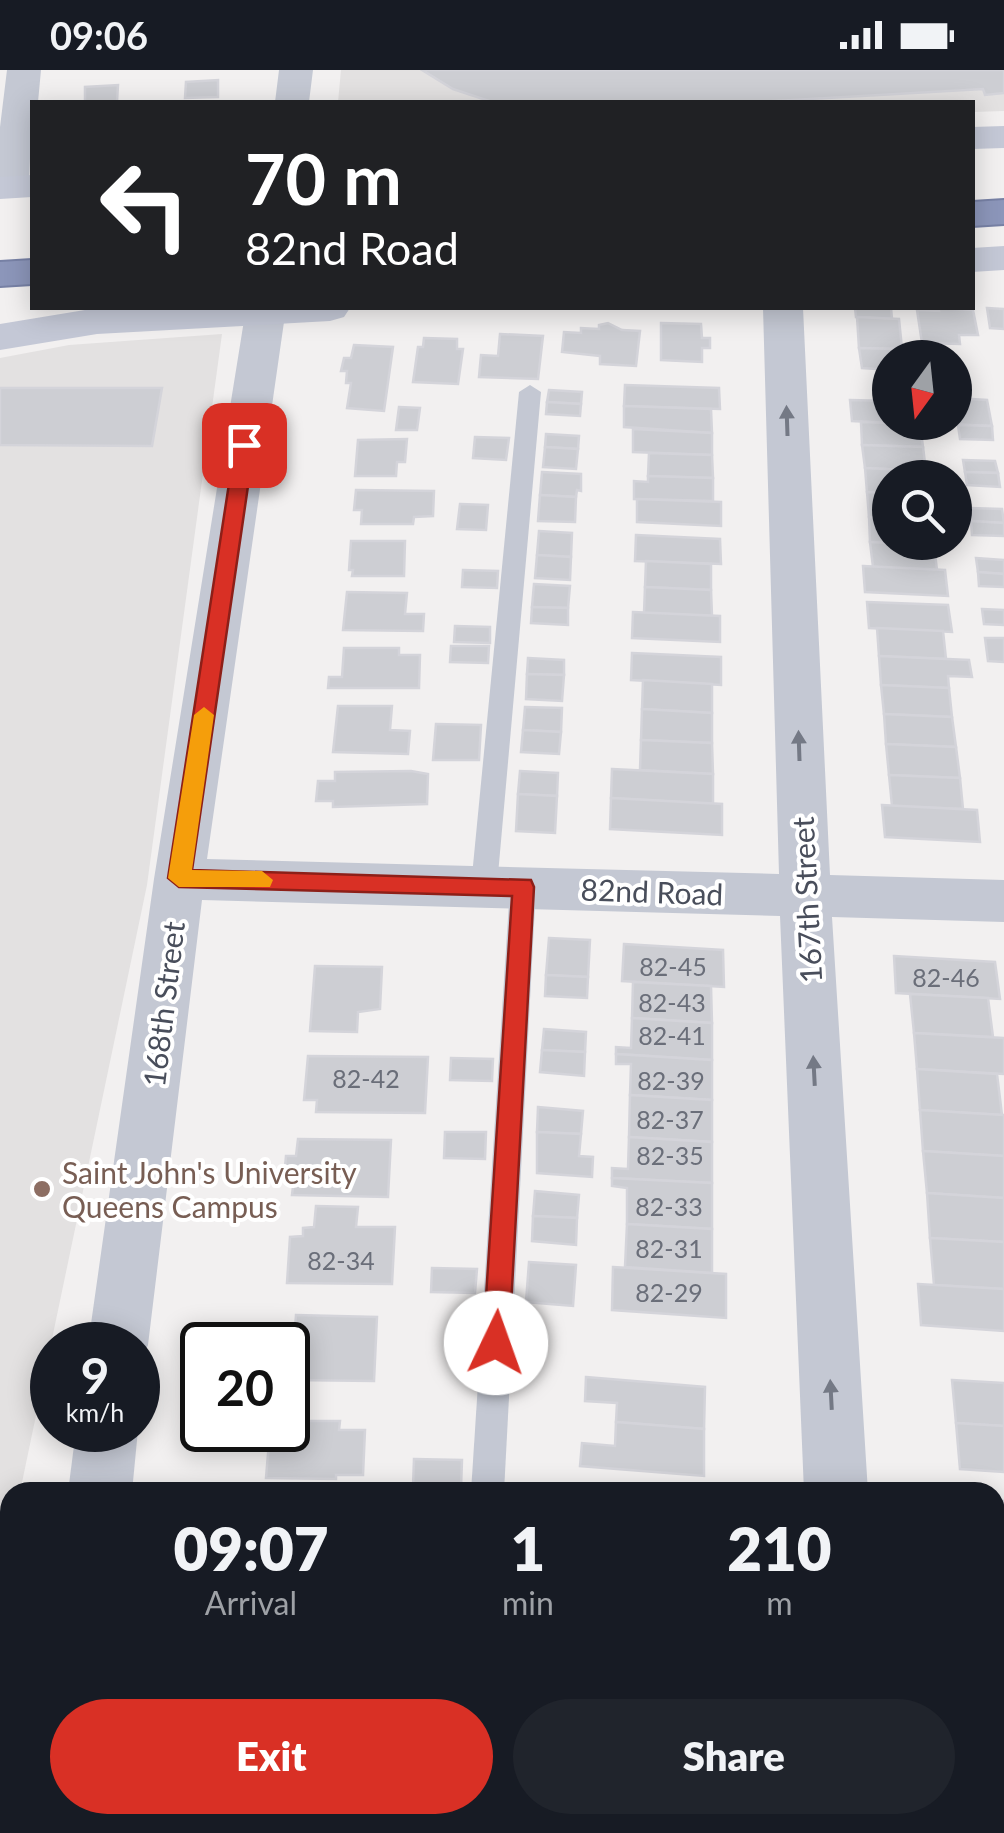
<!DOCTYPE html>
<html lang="en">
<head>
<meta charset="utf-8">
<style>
  body { margin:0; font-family:Lato,sans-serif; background:#20242c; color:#f1f3f6; height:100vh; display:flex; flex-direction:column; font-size:38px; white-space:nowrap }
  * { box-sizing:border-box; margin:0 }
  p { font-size:32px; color:#9ea1a6 }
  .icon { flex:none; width:55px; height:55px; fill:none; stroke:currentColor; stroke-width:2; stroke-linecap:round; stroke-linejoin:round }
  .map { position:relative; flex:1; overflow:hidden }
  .sheet { position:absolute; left:0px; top:1412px; width:1005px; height:352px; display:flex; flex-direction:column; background:#171b24; border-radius:30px 30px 0 0; box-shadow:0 5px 25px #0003 }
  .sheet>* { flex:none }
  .banner { position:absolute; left:30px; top:30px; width:945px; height:210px; border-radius:0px; box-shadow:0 5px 25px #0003; background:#202124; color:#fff; overflow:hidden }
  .needle { width:65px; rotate:195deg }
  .tools { position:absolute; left:872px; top:270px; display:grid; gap:20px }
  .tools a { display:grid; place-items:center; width:100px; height:100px; border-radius:50%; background:#171b24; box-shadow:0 5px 25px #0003; font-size:50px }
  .speed { position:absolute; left:30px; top:1252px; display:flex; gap:20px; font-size:50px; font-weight:700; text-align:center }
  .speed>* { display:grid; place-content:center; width:130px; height:130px; border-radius:50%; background:#171b24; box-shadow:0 5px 25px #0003; line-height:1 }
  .speed small { font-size:25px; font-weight:400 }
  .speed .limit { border:5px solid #111; border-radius:15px; background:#fff; color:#111 }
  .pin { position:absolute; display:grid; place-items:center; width:85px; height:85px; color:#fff; margin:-42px; border-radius:20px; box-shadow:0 5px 15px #0006 }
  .me { position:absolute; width:110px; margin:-55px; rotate:3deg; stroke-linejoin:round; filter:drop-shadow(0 0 8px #0008) }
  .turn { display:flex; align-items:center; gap:35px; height:210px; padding:0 50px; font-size:45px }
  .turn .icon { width:130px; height:130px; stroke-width:2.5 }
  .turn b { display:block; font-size:70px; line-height:85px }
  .eta { display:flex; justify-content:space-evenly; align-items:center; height:170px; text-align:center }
  .eta b { font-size:60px; font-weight:800; line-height:70px }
  .cta { display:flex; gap:20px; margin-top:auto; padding:20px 50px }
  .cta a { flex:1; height:115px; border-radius:60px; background:#d93025; color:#fff; font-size:40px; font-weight:800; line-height:115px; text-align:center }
  .cta a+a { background:#20242c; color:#f1f3f6 }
  .status { display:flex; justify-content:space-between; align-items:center; height:70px; padding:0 50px; background:#171b24; direction:ltr }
  .status svg { height:28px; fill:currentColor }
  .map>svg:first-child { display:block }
</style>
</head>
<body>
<div class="status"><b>09:06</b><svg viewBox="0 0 49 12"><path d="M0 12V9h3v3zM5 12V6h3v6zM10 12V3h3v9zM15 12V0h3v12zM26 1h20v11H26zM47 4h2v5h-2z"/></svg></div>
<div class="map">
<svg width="1004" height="1763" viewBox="0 0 1004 1763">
  <rect width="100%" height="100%" fill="#f2f0f0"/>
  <g fill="#e3e1e1">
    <polygon points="341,0 1004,0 1004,41 973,42 972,32 338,32"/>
    <polygon points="222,264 147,815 20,1422 10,1422 10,1472 0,1520 0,288 69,275"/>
  </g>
  <g fill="#cdced3" stroke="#d4d4da" stroke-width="2.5">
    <polygon points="422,0 1004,0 1004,23 985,25 983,19 757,32 492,32 453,19"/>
    <polygon points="218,10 218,27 185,28 186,12"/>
    <polygon points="118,15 117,32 85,32 85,17"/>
    <polygon points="855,238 891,238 892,249 856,247"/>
    <polygon points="938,238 973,240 978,265 959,265 960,274 922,273 917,240 939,241"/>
    <polygon points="987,238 1004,239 1004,259 990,258"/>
    <polygon points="857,247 899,249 902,279 859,278"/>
    <polygon points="608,253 622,260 640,261 636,296 600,294 600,286 562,282 564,262 581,263 581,258 599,259 599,255"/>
    <polygon points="661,253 701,254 702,268 710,268 710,278 702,278 702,292 661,290"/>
    <polygon points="500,264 543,266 538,309 479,307 481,285 498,286"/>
    <polygon points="424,268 457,269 457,279 463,279 458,314 413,312 418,277 423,277"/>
    <polygon points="354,275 393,277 384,341 347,338 351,313 346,313 347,301 341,301 344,288 351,288"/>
    <polygon points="859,278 894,279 890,300 862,298"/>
    <polygon points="625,315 719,318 720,339 624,336"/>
    <polygon points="0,318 162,318 152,376 0,375"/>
    <polygon points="549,320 582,322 581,334 547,332"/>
    <polygon points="955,328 987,330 992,356 949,354 955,352"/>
    <polygon points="850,330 890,331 890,352 933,355 852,351"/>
    <polygon points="547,332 581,334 580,346 546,344"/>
    <polygon points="624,336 711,339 712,363 624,357"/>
    <polygon points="399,337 420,338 417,360 396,360"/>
    <polygon points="861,352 920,354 923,377 862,375"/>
    <polygon points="958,355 992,356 993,370 960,369"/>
    <polygon points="633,359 712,363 712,385 633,382"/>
    <polygon points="546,364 579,366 578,379 545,377"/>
    <polygon points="475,367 509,368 506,390 473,388"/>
    <polygon points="407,369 405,392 397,392 396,406 355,406 358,370"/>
    <polygon points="862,375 923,377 926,401 865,398"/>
    <polygon points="545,377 578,379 576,399 543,397"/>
    <polygon points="649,383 712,385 713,408 648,406"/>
    <polygon points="963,390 995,391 998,403 965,402"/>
    <polygon points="865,398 926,401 927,408 890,408 890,423 867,422"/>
    <polygon points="542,402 581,404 581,421 577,420 576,427 540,425"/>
    <polygon points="965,402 998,403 1000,417 967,415"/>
    <polygon points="648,406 713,408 713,431 634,429 634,411 648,412"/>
    <polygon points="356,420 434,421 433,446 414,447 413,454 361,454 362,440 354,440"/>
    <polygon points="867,422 890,423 890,448 869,447"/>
    <polygon points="540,425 576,427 575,452 538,451"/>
    <polygon points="637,429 721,432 721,456 637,452"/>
    <polygon points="460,434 488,435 486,460 457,459"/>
    <polygon points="969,438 1002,439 1004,453 971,451"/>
    <polygon points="869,447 890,448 890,472 934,475 870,472"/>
    <polygon points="971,451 1004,453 1004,466 972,465"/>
    <polygon points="539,461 572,463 571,487 537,485"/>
    <polygon points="636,465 720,469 721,494 635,491"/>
    <polygon points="351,471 405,471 404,506 352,506 353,500 349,500"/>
    <polygon points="870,472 934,475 937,500 873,497"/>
    <polygon points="537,485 571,487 570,510 535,508"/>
    <polygon points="976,488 1004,490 1004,504 978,502"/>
    <polygon points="646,491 711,494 711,520 645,517"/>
    <polygon points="863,496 945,500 948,526 865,522"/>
    <polygon points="463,500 498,501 497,518 462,517"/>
    <polygon points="978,502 1004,504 1004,517 979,516"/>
    <polygon points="534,514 570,516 568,538 532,537"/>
    <polygon points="645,517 711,520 712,546 644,543"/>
    <polygon points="347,522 407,523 405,544 424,544 423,561 343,560"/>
    <polygon points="867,532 948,535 952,562 869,558"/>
    <polygon points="532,537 568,538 568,555 531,553"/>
    <polygon points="982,539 1004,540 1004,555 984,554"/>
    <polygon points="633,542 720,546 720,572 632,568"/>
    <polygon points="455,556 490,557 490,573 454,572"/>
    <polygon points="877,558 943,561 946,589 879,586"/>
    <polygon points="985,568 1004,568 1004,592 988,591"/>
    <polygon points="451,576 489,576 488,593 450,592"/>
    <polygon points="344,578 399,578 399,585 420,585 419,618 328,618 329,607 342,607"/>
    <polygon points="632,583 721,587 721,615 631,610"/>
    <polygon points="879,586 969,590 972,607 948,606 949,618 881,615"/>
    <polygon points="528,588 564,590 564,605 527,604"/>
    <polygon points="527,604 564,605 562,631 526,629"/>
    <polygon points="643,610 712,614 712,643 642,639"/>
    <polygon points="881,615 949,618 952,647 884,644"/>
    <polygon points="338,636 392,636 390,660 410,661 408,684 333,682"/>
    <polygon points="525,637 562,638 561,662 523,660"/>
    <polygon points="642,639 712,643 712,673 641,670"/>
    <polygon points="884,644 952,647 956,677 886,674"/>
    <polygon points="436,654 481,655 479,690 433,690"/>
    <polygon points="523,660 561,662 559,684 521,682"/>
    <polygon points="641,670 712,673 713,704 640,700"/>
    <polygon points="886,674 956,677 960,708 889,705"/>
    <polygon points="612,699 713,704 713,734 611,728"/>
    <polygon points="411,701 428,704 427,734 333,737 333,731 316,731 318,711 335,711 335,702"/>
    <polygon points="520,701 558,703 557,726 518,724"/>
    <polygon points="889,705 960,708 963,739 892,736"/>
    <polygon points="518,724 557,726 555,763 516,761"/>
    <polygon points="611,728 722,734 722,765 610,759"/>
    <polygon points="882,735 977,740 980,772 885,767"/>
    <polygon points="549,868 590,870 588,907 546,905"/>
    <polygon points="624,874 723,880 724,917 622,911"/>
    <polygon points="894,886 995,892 1000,929 896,923"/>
    <polygon points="315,896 382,897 380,939 358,942 357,962 310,961"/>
    <polygon points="546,905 588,907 587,928 545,926"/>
    <polygon points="633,912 711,916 712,953 632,948"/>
    <polygon points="910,924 988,928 993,967 914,963"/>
    <polygon points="632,948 712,953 712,990 616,984 616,977 631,978"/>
    <polygon points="544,959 586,962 585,982 542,980"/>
    <polygon points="914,963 1004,968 1004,1004 917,999"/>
    <polygon points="542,980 585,982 584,1006 540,1002"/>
    <polygon points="616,984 712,990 712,1030 630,1025 631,994 616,994"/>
    <polygon points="308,986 428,987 425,1043 316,1042 317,1030 304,1030"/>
    <polygon points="451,988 493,989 492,1011 450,1010"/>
    <polygon points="917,999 997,1004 1002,1045 920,1040"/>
    <polygon points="630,1025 712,1030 712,1072 629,1067"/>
    <polygon points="538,1037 583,1041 581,1064 537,1062"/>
    <polygon points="920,1040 1004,1045 1004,1086 923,1081"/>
    <polygon points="445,1062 486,1062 485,1089 444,1088"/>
    <polygon points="537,1062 581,1064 579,1086 593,1087 592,1107 537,1103"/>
    <polygon points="629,1067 712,1072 712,1113 612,1108 612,1098 628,1099"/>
    <polygon points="298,1069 391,1070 388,1127 292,1125 294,1108 284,1108 286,1086 296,1086"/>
    <polygon points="923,1081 1004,1086 1004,1128 927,1123"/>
    <polygon points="612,1108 712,1113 712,1159 627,1154 627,1118 612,1116"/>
    <polygon points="535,1121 579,1125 577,1148 533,1146"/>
    <polygon points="927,1123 1004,1128 1004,1172 930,1168"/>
    <polygon points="316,1136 358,1137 356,1157 395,1157 392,1214 287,1213 290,1167 303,1166 303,1158 314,1157"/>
    <polygon points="533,1146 577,1148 576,1175 532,1171"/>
    <polygon points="627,1154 712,1159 712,1203 625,1197"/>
    <polygon points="930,1168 1004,1172 1004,1219 934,1215"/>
    <polygon points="529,1192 576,1195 573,1236 526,1232"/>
    <polygon points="613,1197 726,1204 726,1248 612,1240"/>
    <polygon points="432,1198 477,1199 475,1223 431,1222"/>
    <polygon points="918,1214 1004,1219 1004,1261 921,1255"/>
    <polygon points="296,1245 377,1247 374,1311 291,1310 285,1275 287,1258 295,1258"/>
    <polygon points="586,1307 705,1317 704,1359 616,1352 617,1333 585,1331"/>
    <polygon points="952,1310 1004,1313 1004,1356 956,1353"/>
    <polygon points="288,1351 340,1351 339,1360 365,1360 363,1405 336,1405 336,1409 266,1408 270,1360 288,1360"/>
    <polygon points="616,1352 704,1359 704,1406 580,1396 582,1373 615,1376"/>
    <polygon points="956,1353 1004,1356 1004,1402 960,1399"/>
    <polygon points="414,1389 462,1390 461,1418 413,1417"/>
    <rect x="995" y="1431" width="9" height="48"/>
    <polygon points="995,1479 1004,1479 1004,1530 995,1529"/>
    <polygon points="995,1558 1004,1559 1004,1611 995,1611"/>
    <rect x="995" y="1611" width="9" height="53"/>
    <rect x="995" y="1697" width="9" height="57"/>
    <polygon points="606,1755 705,1761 705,1763 605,1763"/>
  </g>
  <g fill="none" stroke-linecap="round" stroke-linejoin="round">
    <defs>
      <g id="motorway">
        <polygon points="1004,130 1004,154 972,156 972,132"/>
        <polygon points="32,190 32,214 0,216 0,192"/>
      </g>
    </defs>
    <use href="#motorway" stroke="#7781a5" stroke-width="4"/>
    <g fill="#c4c8d3" fill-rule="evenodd">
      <polygon points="530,315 541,322 497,816 493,824 484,827 475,824 471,816 519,322"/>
      <polygon points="523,806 532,809 536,817 504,1422 471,1422 510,817 514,809"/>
      <polygon points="448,1755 486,1755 485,1763 447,1763"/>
    </g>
    <g fill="#c4c8d3" fill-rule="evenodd">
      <polygon points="7,0 41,0 38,32 32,32 29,117 24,125 0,125 0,57"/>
      <polygon points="279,0 313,0 309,32 275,32"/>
      <polygon points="246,238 286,238 207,789 779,804 763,238 803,238 830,805 1004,810 1004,852 832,847 868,1422 804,1422 780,846 202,830 148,1275 138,1297 138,1275 88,1275 154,809"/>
      <polygon points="138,1358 138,1360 132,1422 68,1422 76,1360"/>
      <polygon points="22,1755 92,1755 91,1763 21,1763"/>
      <rect x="818" y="1755" width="70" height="8"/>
    </g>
    <g fill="#c4c8d6" fill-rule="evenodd">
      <polygon points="1004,56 1004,78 972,79 972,57"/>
      <polygon points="32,105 32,127 0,129 0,107"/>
      <polygon points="1004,176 1004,200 972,202 972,178"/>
      <polygon points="97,238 350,238 344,247 330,251 97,264 0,280 0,254"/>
    </g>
    <use href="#motorway" fill="#8c96ba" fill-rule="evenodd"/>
  </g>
  <defs><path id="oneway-solid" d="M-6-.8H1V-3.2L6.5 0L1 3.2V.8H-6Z" transform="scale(2.5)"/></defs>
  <g fill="#747985">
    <use href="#oneway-solid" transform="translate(787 351) rotate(-92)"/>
    <use href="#oneway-solid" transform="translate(799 676) rotate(-92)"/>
    <use href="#oneway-solid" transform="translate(814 1001) rotate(-93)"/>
    <use href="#oneway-solid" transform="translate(831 1325) rotate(-93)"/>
  </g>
  <polygon fill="#d93025" stroke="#8d1f18" stroke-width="2.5" points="244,369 254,375 192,800 531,810 534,817 509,1273 505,1282 496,1286 487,1282 483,1273 512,826 179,817 168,808 235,375"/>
  <polygon fill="#f59e0b" points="204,637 214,645 192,800 262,801 273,810 270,817 179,817 168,808 194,645"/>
  <circle fill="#8d6e63" stroke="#fff" stroke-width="4" cx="42" cy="1119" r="10"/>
  <g text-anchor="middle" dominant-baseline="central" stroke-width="8" stroke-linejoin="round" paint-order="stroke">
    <g font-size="25" fill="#6a6e79">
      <text x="673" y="896">82-45</text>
      <text x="946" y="907">82-46</text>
      <text x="672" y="932">82-43</text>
      <text x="672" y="965">82-41</text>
      <text x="366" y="1008">82-42</text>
      <text x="671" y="1010">82-39</text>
      <text x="670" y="1049">82-37</text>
      <text x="670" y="1085">82-35</text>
      <text x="669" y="1136">82-33</text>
      <text x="669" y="1178">82-31</text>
      <text x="341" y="1190">82-34</text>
      <text x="669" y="1222">82-29</text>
    </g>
    <g font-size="30" fill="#494e5b" stroke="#fff">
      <text transform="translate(652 821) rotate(2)">82nd Road</text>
      <text transform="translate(806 830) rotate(-93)">167th Street</text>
      <text transform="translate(163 934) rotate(-83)">168th Street</text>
    </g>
    <g font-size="30" fill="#785e54" stroke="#fff" text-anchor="start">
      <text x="62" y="1102">Saint John's University<tspan x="62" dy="34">Queens Campus</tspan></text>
    </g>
  </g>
</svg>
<div class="tools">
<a><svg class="needle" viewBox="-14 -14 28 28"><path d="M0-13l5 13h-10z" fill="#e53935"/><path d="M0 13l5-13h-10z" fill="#9ea1a6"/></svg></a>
<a><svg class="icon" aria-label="search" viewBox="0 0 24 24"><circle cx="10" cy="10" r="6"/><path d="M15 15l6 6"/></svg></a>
</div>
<div class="speed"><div>9<small>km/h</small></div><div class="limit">20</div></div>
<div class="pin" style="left:244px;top:375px;background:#d93025"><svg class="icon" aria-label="arrive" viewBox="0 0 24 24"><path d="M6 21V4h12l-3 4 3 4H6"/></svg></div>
<svg class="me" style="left:496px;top:1273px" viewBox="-20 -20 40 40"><circle r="19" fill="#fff"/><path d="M0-13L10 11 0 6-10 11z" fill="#d93025"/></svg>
<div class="banner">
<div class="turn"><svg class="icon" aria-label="left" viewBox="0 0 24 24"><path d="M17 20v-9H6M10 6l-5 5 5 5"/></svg><div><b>70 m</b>82nd Road</div></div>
</div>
<section class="sheet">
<div class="eta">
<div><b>09:07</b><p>Arrival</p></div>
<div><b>1</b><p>min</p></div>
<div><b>210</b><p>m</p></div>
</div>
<div class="cta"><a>Exit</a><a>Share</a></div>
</section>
</div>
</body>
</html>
